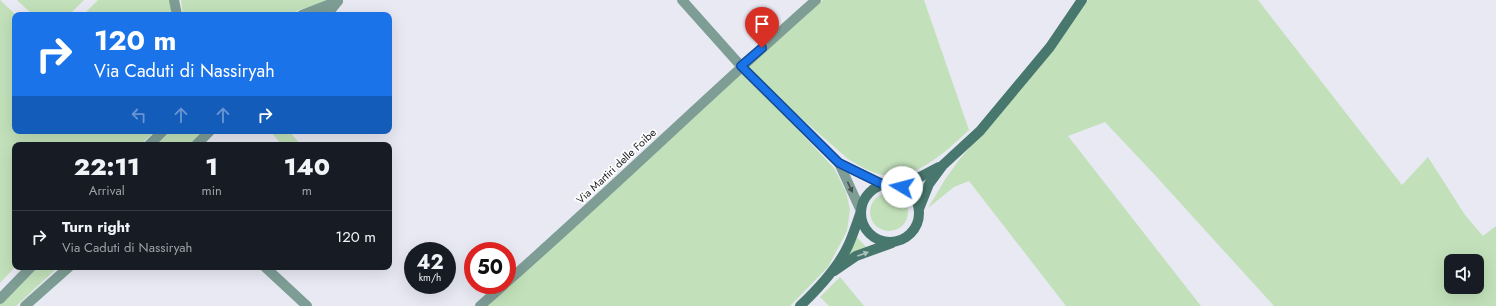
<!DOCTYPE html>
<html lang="en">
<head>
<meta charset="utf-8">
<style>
  body { margin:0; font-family:Jost,sans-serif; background:#242831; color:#f1f3f6; height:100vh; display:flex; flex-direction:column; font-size:15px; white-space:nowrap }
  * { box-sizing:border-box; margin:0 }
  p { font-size:13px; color:#9ea1a6 }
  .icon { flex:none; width:22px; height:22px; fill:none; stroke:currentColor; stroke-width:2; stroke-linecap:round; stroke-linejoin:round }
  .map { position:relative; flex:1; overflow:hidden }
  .panel { position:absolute; left:12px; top:142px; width:380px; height:128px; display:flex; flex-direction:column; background:#171b24; border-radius:8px; box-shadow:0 4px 16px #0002 }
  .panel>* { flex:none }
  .banner { position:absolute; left:12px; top:12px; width:380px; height:122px; border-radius:8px; box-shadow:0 4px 16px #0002; background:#1a73e8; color:#fff; overflow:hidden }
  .controls { position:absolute; left:1444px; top:254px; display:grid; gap:8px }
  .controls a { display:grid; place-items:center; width:40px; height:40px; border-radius:8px; background:#171b24; box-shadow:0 4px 16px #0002; font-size:20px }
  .speed { position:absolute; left:404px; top:242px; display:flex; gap:8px; font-size:20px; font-weight:700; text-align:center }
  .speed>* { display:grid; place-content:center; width:52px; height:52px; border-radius:50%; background:#171b24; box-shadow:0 4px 16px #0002; line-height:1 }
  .speed small { font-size:10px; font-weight:400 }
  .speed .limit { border:6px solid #d22; background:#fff; color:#111 }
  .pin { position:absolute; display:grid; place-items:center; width:34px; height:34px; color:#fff; margin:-41px -17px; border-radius:50% 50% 50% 0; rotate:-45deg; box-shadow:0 0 4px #0007 }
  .pin .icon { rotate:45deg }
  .me { position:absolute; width:44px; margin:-22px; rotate:278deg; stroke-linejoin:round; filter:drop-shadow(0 0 3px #0008) }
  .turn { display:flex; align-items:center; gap:14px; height:84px; padding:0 16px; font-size:18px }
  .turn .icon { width:52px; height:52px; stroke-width:2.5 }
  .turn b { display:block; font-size:28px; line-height:34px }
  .lanes { display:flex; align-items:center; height:38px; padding:0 16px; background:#0003; justify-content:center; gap:20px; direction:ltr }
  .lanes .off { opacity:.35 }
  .eta { display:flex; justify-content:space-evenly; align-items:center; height:68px; text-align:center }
  .eta b { font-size:24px; font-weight:800; line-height:28px }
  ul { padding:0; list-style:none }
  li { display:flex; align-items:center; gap:12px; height:52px; padding:0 16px; border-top:1px solid #363941 }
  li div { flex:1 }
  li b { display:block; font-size:15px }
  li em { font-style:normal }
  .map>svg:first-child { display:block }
</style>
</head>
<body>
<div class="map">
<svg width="1496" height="306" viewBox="0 0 1496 306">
  <rect width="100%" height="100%" fill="#e8e9f3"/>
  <g fill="#c2e1ba" fill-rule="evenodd">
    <polygon points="0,0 16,15 15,15 15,131 155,131 140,145 15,145 15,267 0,283"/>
    <polygon points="17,0 84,0 69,15 33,15"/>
    <polygon points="98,0 170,0 174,15 83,15"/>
    <polygon points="181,0 331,0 299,10 291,15 183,15"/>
    <path d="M823 0H924L969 130C945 152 914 183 879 174 868 171 858 165 848 159L745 69Z"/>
    <path d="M1088 0H1258L1402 185 1428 157 1465 215 1483 236 1496 226V306H1274L1153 173 1105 122 1068 136 1201 306H1066L969 181 954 187 928 208 946 178 959 160 1052 51ZM1451 261H1477V287H1451Z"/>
    <polygon points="743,71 834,168 846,192 850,209 847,231 828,267 790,306 482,306"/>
    <polygon points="165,131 205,131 190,145 152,145"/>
    <polygon points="270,131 289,131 301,145 282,145"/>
    <circle cx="889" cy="212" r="19"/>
    <polygon points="855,235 868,249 839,264"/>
    <polygon points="34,267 58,267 16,306 0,306 0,303"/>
    <polygon points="840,277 864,306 829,306 820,297"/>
  </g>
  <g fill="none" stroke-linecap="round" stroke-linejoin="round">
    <g stroke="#7d9d95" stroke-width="10">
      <polyline points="174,0 177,15"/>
      <polyline points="682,0 741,66 839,163 884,185"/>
      <polyline points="302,15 338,1"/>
      <polyline points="327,15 338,1"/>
      <polyline points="149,145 163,131"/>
      <polyline points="196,145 210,131"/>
      <polyline points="839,163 861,211"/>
      <polyline points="265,267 307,306"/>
      <path d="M507 282C611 190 712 92 816 0"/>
      <polyline points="0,299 31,267"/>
      <polyline points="25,306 69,267"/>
      <polyline points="480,306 504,285"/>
    </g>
    <g stroke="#47776d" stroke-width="10">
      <polyline points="893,183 920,177 939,167"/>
      <circle cx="890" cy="213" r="29"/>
      <polyline points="919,209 929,184 943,165 980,131 1050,47 1082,0"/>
      <polyline points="834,271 856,256 892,243"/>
      <path d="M800 306C818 289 837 269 848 246 853 235 857 223 861 211"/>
    </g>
  </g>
  <defs><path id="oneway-solid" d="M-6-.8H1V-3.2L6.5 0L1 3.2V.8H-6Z"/></defs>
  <use fill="#445150" href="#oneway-solid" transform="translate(850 187) rotate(65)"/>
  <use fill="#acc2bd" href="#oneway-solid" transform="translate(863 254) rotate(-20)"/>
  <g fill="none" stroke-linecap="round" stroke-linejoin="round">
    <defs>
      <polyline id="route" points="762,48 741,66 839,163 884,185 892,184 902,187"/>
    </defs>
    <use href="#route" stroke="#114b97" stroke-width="10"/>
    <use href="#route" stroke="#1a73e8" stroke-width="7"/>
  </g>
  <g text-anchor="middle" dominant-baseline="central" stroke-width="3.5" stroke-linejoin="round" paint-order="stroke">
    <g font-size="11" fill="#1e1f22" stroke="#fff">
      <text transform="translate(616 166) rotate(-43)">Via Martiri delle Foibe</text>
    </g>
  </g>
</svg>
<div class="controls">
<a><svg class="icon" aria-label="sound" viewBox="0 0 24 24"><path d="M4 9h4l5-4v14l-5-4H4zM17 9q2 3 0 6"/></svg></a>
</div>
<div class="speed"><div>42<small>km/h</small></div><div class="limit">50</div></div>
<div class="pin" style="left:762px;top:48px;background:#d93025"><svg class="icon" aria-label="arrive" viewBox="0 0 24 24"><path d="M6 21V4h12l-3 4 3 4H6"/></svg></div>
<svg class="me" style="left:902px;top:187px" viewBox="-20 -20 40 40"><circle r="19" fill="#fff"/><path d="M0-13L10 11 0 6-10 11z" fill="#1a73e8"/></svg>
<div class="banner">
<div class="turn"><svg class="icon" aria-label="right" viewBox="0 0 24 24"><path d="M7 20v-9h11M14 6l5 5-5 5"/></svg><div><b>120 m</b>Via Caduti di Nassiryah</div></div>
<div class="lanes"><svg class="icon off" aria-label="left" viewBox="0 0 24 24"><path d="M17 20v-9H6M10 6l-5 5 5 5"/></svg><svg class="icon off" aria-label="ahead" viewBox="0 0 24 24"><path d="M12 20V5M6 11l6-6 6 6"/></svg><svg class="icon off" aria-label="ahead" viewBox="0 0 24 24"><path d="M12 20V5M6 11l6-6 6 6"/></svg><svg class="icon" aria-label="right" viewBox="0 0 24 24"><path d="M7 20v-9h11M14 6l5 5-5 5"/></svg></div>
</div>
<section class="panel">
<div class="eta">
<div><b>22:11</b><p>Arrival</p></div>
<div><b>1</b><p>min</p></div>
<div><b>140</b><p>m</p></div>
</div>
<ul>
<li><svg class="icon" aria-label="right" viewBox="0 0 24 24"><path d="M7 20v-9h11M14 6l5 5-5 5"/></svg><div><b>Turn right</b><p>Via Caduti di Nassiryah</p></div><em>120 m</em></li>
</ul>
</section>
</div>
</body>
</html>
